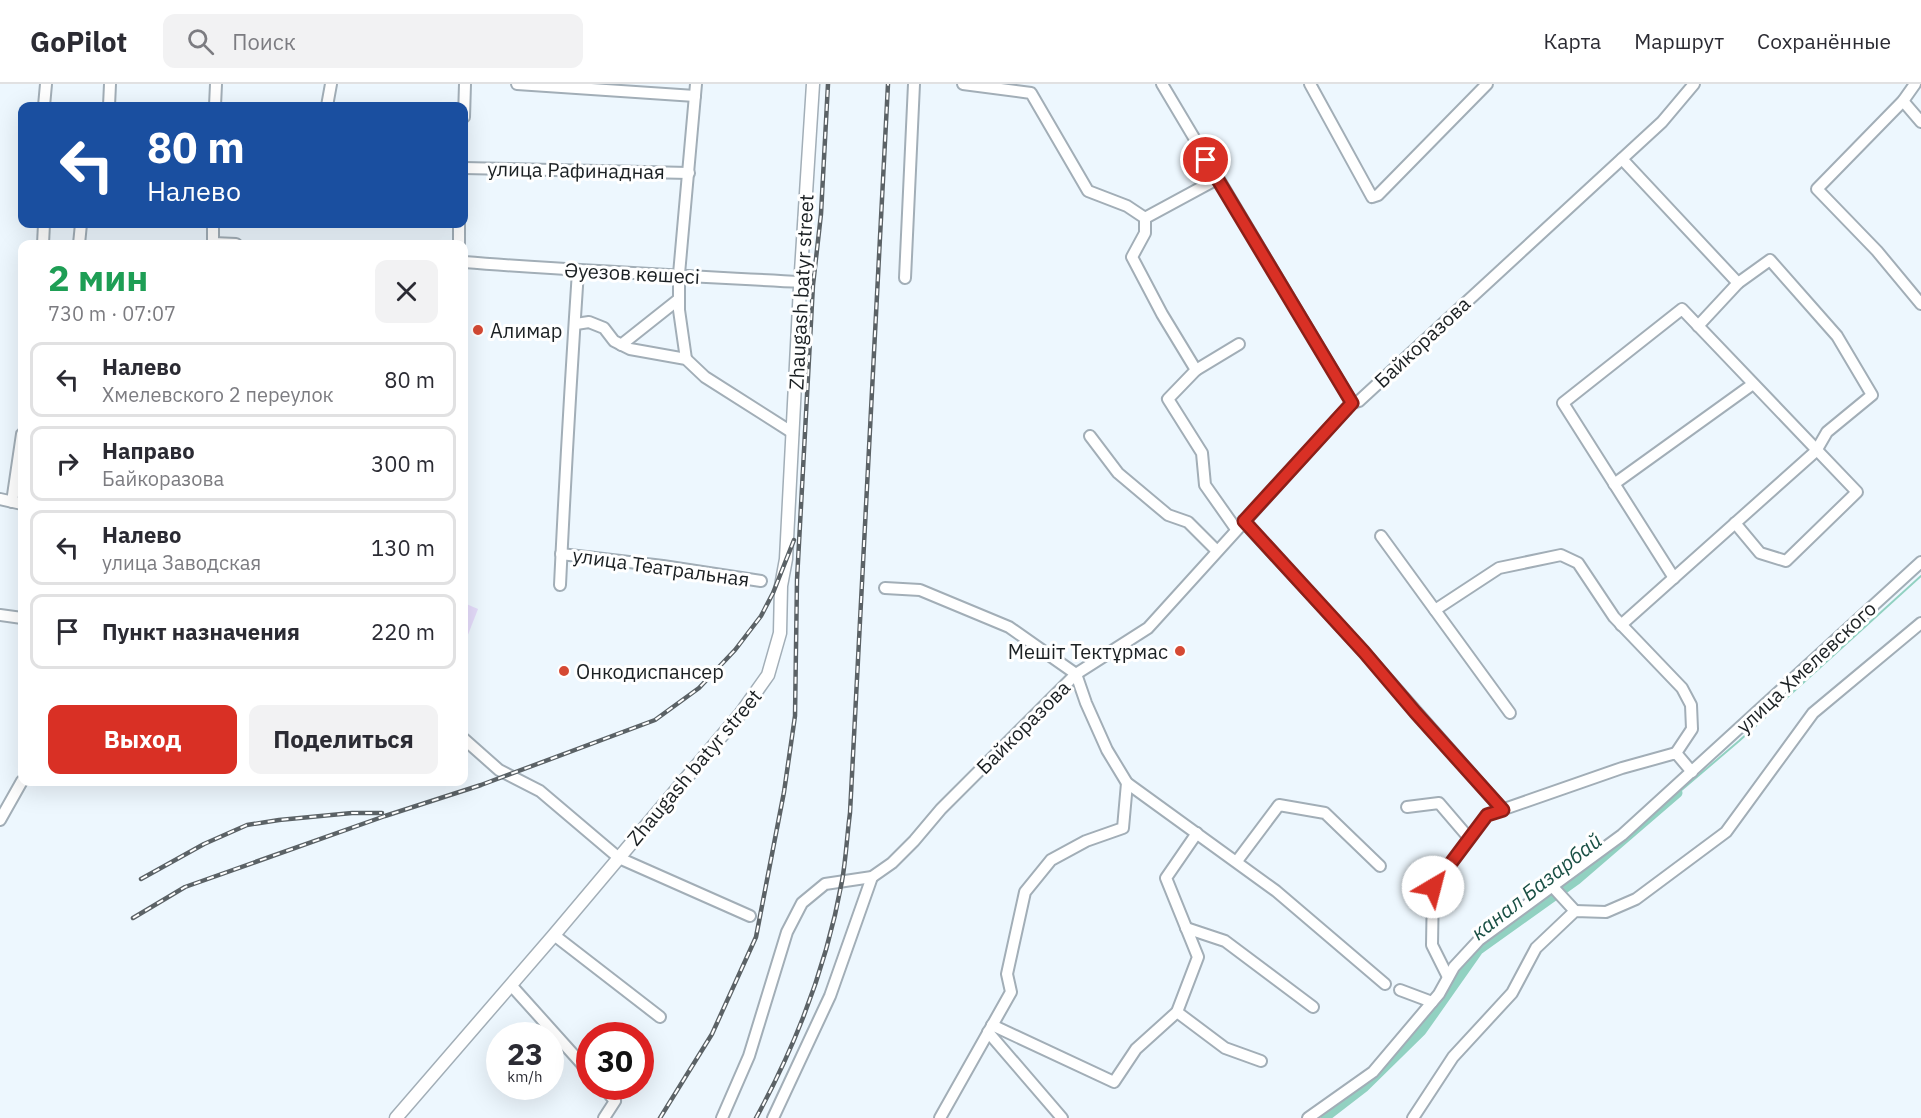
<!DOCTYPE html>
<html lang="ru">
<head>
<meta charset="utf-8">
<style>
  body { margin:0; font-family:"IBM Plex Sans",sans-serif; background:#f2f2f3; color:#2b2b33; height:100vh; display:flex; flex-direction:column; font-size:22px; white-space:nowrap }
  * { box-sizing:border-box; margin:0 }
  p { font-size:20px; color:#7c7c81 }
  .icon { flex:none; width:33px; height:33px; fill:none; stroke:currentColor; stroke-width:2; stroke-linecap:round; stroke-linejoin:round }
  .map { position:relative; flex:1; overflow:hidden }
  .side { position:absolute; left:18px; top:156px; width:450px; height:546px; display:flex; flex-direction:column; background:#fff; border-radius:12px; box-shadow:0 6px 24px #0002 }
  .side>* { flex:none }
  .guide { position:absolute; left:18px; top:18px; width:450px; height:126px; border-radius:12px; box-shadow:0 6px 24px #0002; background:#1a4fa0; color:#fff; overflow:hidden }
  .speed { position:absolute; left:486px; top:938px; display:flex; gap:12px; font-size:30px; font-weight:700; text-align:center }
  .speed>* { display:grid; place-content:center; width:78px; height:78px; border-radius:50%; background:#fff; box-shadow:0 6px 24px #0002; line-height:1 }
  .speed small { font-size:15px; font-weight:400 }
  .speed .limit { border:9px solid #d22; background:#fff; color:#111 }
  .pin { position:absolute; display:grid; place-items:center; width:51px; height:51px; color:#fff; margin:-26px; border:3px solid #fff; border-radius:50%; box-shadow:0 2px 6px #0007 }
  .me { position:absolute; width:66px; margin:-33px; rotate:37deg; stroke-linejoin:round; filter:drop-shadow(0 0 4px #0008) }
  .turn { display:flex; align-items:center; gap:21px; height:126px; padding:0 30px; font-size:27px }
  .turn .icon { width:78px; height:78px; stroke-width:2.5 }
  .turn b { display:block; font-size:42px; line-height:51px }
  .round { display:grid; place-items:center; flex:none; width:63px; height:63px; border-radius:12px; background:#f2f2f3 }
  .overview { display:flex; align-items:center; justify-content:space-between; height:102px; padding:0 30px }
  h1 { font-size:36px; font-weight:700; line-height:45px; color:#1e9e55 }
  .cta { display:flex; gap:12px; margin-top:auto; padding:12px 30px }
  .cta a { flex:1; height:69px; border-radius:12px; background:#d93025; color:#fff; font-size:24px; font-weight:700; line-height:69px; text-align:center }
  .cta a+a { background:#f2f2f3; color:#2b2b33 }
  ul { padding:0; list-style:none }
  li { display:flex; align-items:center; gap:18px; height:75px; margin:0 12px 9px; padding:0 18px; border:3px solid #e1e1e2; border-radius:12px }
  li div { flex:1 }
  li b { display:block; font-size:22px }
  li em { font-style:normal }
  header { display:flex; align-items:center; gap:36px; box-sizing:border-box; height:84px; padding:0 30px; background:#fff; border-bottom:2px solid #e1e1e2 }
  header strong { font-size:28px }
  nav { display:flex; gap:33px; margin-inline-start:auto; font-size:21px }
  .search { width:420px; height:54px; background:#f2f2f3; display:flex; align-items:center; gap:15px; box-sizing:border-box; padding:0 21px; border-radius:12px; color:#7c7c81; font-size:22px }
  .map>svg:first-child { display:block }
</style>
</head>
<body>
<header>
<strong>GoPilot</strong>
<div class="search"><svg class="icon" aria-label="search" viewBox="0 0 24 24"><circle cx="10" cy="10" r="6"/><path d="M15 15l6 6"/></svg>Поиск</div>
<nav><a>Карта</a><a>Маршрут</a><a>Сохранённые</a></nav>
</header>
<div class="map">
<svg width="1921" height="1034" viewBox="0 0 1921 1034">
  <rect width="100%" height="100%" fill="#edf7fe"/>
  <polygon fill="#e5dcfb" points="464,519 478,525 464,561"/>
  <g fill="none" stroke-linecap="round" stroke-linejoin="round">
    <polyline stroke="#91d1c1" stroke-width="2" points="1678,709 1739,657 1921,492"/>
    <polyline stroke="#91d1c1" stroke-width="9" points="1325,1034 1364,1004 1422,947 1479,866 1577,796 1678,709"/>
    <defs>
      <g id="minor">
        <polyline points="517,0 695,12"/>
        <polyline points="963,0 1031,9 1088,107 1127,122 1145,134 1145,149 1132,173 1162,230 1196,286 1168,315 1202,369 1205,401 1236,445"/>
        <polyline points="1162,0 1352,319"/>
        <polyline points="1310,0 1372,113 1378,111 1487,0"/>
        <polyline points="1915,0 1903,17 1817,105 1877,167 1921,220"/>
        <polyline points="1903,17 1921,38"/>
        <polyline points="44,22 46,0"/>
        <polyline points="109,22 110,0"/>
        <polyline points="215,22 216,0"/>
        <polyline points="327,22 331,0"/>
        <polyline points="464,33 465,0"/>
        <polyline points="464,84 689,89"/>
        <polyline points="1145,134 1217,95"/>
        <polyline points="213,159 236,160"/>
        <polyline points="43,160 44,140"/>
        <polyline points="79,160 81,140"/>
        <polyline points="213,160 213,140"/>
        <polyline points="459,160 459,140"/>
        <path d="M464 178C576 187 688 192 801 198"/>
        <polyline points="905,194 914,0"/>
        <polyline points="576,240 589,238 604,244 614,257 630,265 686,275 705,293 793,349"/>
        <polyline points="1698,242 1738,199"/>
        <polyline points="621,261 679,215"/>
        <polyline points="686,275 679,226 679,190 696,0"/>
        <polyline points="1196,286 1239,260"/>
        <polyline points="1090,352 1118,389 1168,431 1188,438 1217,467"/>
        <polyline points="1614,400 1753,300"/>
        <polyline points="0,415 22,420"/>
        <polyline points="12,418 22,350"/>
        <polyline points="1243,437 1364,568 1503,726"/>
        <polyline points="1381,452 1510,629"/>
        <polyline points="561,470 663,482 761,497"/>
        <polyline points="1674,494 1563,319 1682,225 1857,408 1786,477 1760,469 1735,439"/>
        <path d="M560 501C565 396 571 292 578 187"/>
        <polyline points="885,504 920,506 1009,543 1076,590 1086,619 1107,666 1127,699 1276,807 1385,900"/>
        <polyline points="1435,526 1499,484 1561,471 1578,479 1614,533 1682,604 1691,621 1692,645 1676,669"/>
        <polyline points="0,531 22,534"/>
        <polyline points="1621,541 1816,367 1827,348 1872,311 1837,252 1770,176 1738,199 1622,75"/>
        <polyline points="464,655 499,686 540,707 619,774 750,832"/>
        <polyline points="1407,723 1439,719 1469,754"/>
        <polyline points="0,736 22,697"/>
        <polyline points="1237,777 1279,721 1325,729 1380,782"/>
        <polyline points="1552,802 1575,827"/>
        <polyline points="1186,844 1225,857 1313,923"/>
        <polyline points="554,851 660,933"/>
        <polyline points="1448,893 1432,861 1433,803 1487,731 1622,684 1676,669 1692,688"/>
        <polyline points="511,901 590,989"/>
        <polyline points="1400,906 1432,918"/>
        <polyline points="1177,928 1225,964 1261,977"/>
        <polyline points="992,941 1114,998 1136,965 1177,928 1198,873 1166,794 1197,749"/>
        <polyline points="988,948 1062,1034"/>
        <polyline points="602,1002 615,1017 604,1034"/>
        <polyline points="722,1034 749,972 787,848 802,819 825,800 872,793 892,779 914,757 941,725 1076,590 1148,544 1352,319 1359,317 1662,38 1694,0"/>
        <polyline points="773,1034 830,912 872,793"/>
        <polyline points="940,1034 1011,908 1007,890 1025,808 1051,776 1086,757 1123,744 1127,699"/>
        <polyline points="1308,1034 1373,988 1439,910 1454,883 1479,856 1622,751 1921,478"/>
        <polyline points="1413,1034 1453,973 1512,909 1536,864 1575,827 1606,828 1636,815 1726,748 1813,629 1921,539"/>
      </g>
      <polyline id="major" points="396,1034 554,851 741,629 768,591 780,549 781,502 786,475 800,203 813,0"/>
    </defs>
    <use href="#minor" stroke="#a2aeb7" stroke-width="14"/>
    <use href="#major" stroke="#a2aeb7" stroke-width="15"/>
    <use href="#minor" stroke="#fff" stroke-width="10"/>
    <use href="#major" stroke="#fff" stroke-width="12"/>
    <defs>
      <g id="rail">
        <polyline points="141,795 204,760 247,741 279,736 352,729 382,729"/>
        <polyline points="133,834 185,803 385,732 481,701 655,636 699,604 735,566 761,532 773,509 794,456"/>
        <polyline points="660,1034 712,950 756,853 784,708 795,632 797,496 813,201 821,130 828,0"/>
        <path d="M756 1034C796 961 827 880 842 797 846 775 847 751 850 729L888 0"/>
      </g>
    </defs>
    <use href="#rail" stroke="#5b6266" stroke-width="4.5"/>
    <use href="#rail" stroke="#fff" stroke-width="2" stroke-dasharray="7" stroke-linecap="butt"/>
  </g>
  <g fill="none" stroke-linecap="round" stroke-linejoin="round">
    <defs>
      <polyline id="route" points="1206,76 1352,319 1244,437 1364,568 1415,628 1503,726 1487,731 1433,803"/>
    </defs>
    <use href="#route" stroke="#8d1f18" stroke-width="15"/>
    <use href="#route" stroke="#d93025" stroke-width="10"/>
  </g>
  <g fill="#d54933" stroke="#fff" stroke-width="2">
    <circle cx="478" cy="246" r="6"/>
    <circle cx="1180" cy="567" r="6"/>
    <circle cx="564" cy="587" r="6"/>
  </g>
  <g text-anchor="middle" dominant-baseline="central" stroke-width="6" stroke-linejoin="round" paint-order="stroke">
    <g font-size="20" fill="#1b2023" stroke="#fff">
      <text transform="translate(576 86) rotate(1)">улица Рафинадная</text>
      <text transform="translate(632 189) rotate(3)">Әуезов көшесі</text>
      <text transform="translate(801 208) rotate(-87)">Zhaugash batyr street</text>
      <text transform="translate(1422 258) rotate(-43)">Байкоразова</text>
      <text transform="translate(661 483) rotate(8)">улица Театральная</text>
      <text transform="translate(1806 583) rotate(-43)">улица Хмелевского</text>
      <text transform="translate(1023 643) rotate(-45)">Байкоразова</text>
      <text transform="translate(694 683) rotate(-50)">Zhaugash batyr street</text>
    </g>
    <g font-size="20" fill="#1b2023" stroke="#fff" text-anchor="start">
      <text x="490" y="246">Алимар</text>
      <text x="1168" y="567" text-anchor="end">Мешіт Тектұрмас</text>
      <text x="576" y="587">Онкодиспансер</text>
    </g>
    <g font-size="21" font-style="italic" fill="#1a5045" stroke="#fff">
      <text transform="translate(1536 802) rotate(-38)">канал Базарбай</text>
    </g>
  </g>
</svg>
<div class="speed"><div>23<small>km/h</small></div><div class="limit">30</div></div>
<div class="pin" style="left:1206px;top:76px;background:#d93025"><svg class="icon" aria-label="arrive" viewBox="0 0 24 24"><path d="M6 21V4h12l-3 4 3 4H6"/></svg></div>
<svg class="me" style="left:1433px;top:803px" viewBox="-20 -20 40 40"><circle r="19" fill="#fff"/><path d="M0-13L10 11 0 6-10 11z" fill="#d93025"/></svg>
<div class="guide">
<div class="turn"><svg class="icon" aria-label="left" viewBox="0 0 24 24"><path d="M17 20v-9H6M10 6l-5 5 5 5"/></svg><div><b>80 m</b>Налево</div></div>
</div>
<section class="side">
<div class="overview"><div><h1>2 мин</h1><p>730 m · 07:07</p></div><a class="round"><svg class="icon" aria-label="close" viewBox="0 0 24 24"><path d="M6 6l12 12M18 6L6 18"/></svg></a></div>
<ul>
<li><svg class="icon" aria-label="left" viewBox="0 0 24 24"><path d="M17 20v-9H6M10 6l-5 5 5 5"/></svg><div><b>Налево</b><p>Хмелевского 2 переулок</p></div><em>80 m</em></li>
<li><svg class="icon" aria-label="right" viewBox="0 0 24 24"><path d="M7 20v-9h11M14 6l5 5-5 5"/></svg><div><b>Направо</b><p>Байкоразова</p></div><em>300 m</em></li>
<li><svg class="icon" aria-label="left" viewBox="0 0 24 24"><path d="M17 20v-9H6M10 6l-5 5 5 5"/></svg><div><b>Налево</b><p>улица Заводская</p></div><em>130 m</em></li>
<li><svg class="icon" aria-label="arrive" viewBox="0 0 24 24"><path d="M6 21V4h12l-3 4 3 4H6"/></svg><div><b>Пункт назначения</b></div><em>220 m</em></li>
</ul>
<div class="cta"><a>Выход</a><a>Поделиться</a></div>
</section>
</div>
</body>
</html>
